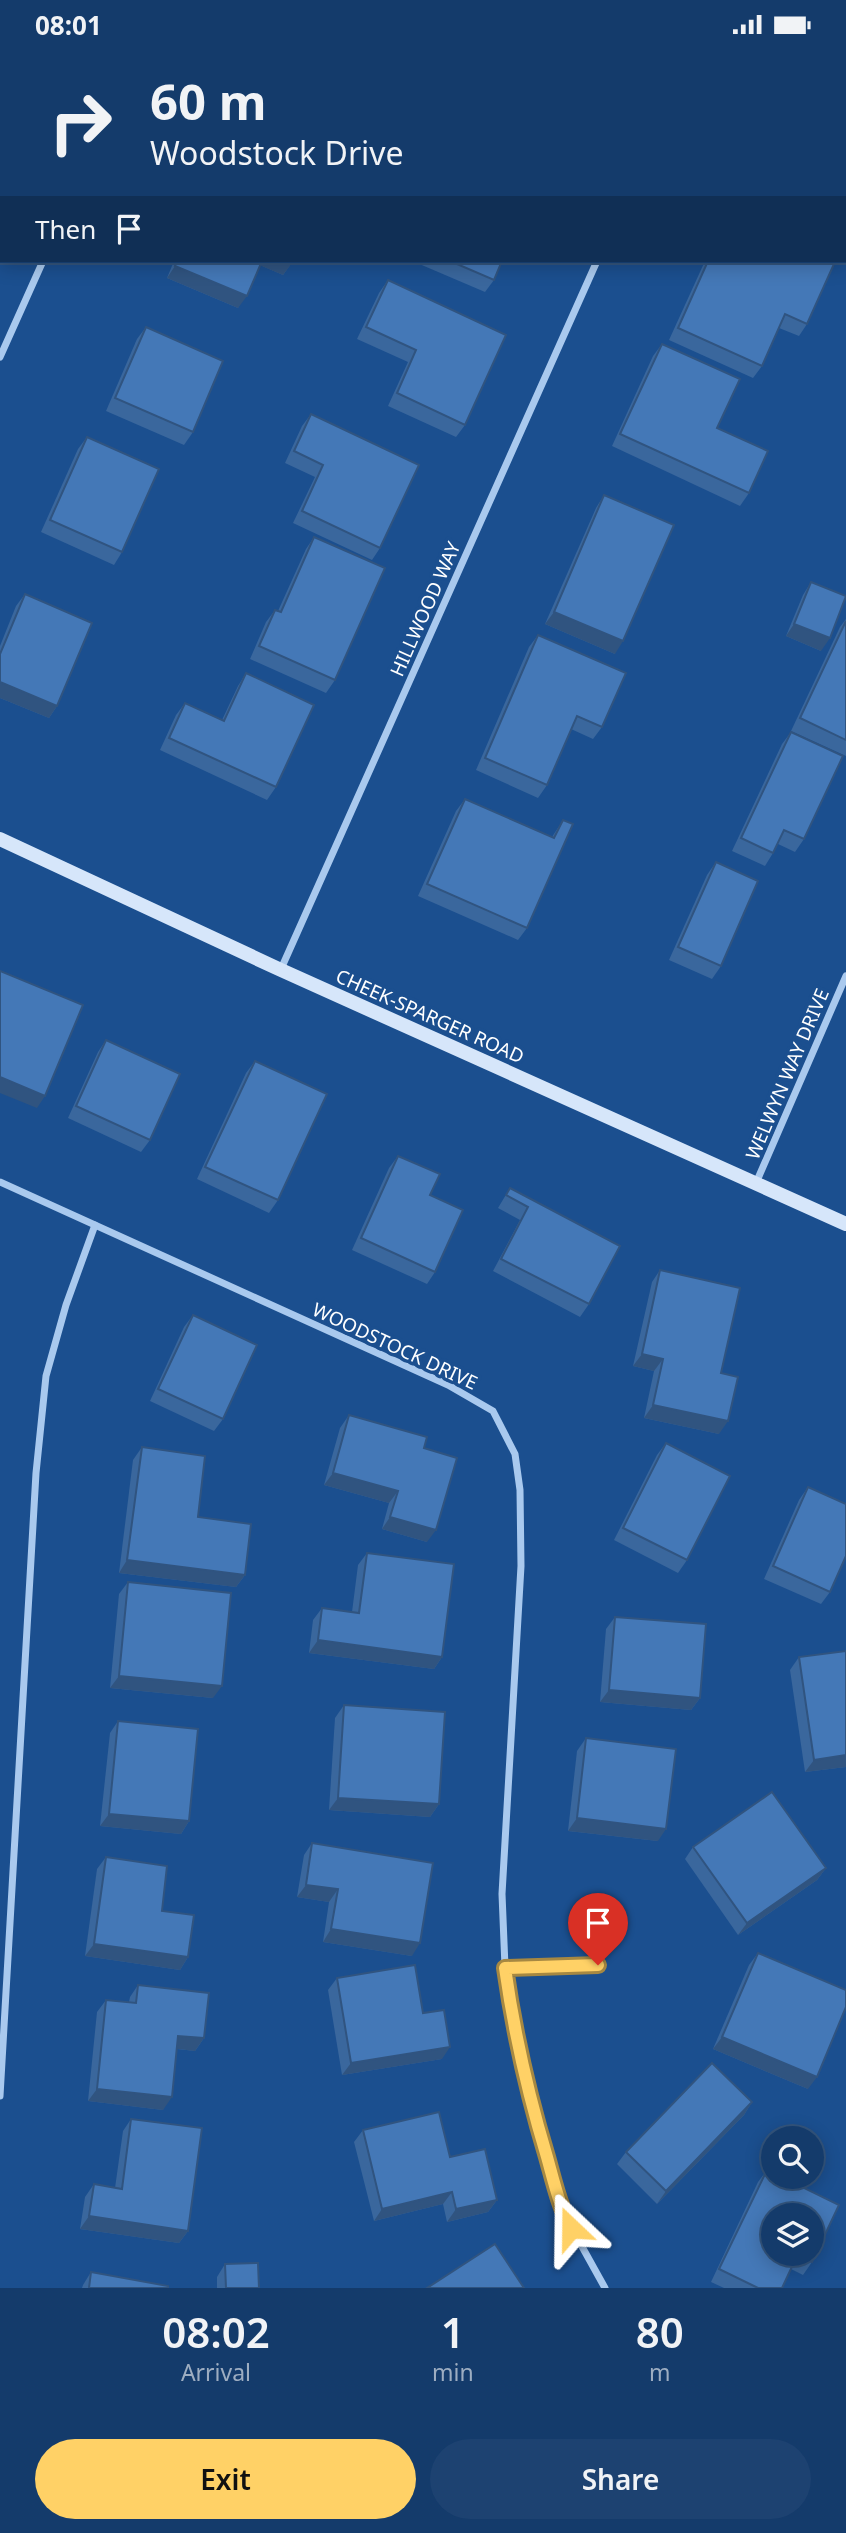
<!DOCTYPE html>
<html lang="en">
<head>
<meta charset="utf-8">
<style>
  body { margin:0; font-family:"Noto Sans",sans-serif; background:#1d4271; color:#f1f3f6; height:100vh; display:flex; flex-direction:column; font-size:26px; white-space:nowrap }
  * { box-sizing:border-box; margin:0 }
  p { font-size:23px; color:#9dadc1 }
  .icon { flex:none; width:38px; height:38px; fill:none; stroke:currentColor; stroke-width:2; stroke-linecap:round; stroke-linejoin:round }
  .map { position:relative; height:2239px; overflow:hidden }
  .sheet { display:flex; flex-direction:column; background:#143b6b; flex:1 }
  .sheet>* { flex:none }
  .hud { position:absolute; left:0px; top:0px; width:847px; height:214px; box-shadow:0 4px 18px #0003,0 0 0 2px #33557e; background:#143b6b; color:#f1f3f6; overflow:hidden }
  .buttons { position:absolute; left:761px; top:2077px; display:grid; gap:14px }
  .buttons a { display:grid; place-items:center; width:63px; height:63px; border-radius:50%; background:#143b6b; box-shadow:0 4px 18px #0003,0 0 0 2px #33557e; font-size:35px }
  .pin { position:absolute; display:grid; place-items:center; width:60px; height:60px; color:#fff; margin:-72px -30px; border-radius:50% 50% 50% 0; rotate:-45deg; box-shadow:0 0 7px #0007 }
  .pin .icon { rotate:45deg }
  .me { position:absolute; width:77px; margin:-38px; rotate:337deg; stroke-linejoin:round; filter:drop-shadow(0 0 5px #0008) }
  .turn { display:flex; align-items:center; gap:24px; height:147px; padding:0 35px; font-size:32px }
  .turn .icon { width:91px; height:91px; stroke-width:2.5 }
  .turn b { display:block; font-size:49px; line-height:60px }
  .then { display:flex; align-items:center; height:66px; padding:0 35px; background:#0003; gap:14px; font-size:26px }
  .eta { display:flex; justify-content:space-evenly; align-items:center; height:119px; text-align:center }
  .eta b { font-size:42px; font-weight:600; line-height:49px }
  .cta { display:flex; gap:14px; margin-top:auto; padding:14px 35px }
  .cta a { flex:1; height:80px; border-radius:42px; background:#ffd166; color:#111; font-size:28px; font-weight:600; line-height:80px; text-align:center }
  .cta a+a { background:#1d4271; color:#f1f3f6 }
  .status { display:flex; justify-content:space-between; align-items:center; height:49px; padding:0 35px; background:#143b6b; direction:ltr }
  .status svg { height:19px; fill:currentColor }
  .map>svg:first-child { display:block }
</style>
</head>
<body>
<div class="status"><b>08:01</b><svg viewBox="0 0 49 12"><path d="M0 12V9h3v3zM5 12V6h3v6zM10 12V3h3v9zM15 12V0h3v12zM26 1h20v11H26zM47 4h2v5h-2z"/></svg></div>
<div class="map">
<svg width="846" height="2239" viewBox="0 0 846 2239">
  <rect width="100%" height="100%" fill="#1b4f8f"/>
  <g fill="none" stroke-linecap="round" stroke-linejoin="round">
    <g stroke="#a9c9ee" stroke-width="7">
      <polyline points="136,2 137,0"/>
      <polyline points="691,2 691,0"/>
      <polyline points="0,308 43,212"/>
      <polyline points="281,920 597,212"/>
      <polyline points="0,1133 448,1336 493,1362 515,1405 520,1441 521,1517 502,1845 505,1918 514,1985 531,2056 560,2158 605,2239"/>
      <polyline points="756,1134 846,927"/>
      <polyline points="505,1918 598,1916"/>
      <polyline points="0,2047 36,1424 46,1327 66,1256 95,1176"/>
    </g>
    <polyline stroke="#d6e6fa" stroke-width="14" points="0,790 281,921 846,1175"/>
  </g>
  <g fill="#3a679d">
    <polygon points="174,212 293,212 283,226 260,216 238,259 167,229"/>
    <polygon points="417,212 502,212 494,231 485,243 417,214"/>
    <polygon points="705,212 826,212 807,275 799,287 779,279 762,317 753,329 669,291"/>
    <polygon points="388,231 465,376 456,388 388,357 408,313 357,290 379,244"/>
    <polygon points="146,278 193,383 184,396 106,362 137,290"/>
    <polygon points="662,295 717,379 749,444 740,457 612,397 653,307"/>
    <polygon points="311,365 380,499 372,511 293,474 315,428 285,414 302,377"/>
    <polygon points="87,388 122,503 114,516 41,483 78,400"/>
    <polygon points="604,446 615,605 545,575 596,459"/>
    <polygon points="314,488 335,631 326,644 250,610 266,573 275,561 278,562 306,500"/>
    <polygon points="811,533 821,602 786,587 803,546"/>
    <polygon points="25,545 57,657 49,669 0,649 0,597 16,557"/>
    <polygon points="846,570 846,707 791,682 840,578"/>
    <polygon points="538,586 602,678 593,690 571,680 547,736 538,749 476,721 529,598"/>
    <polygon points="246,624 276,738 267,751 160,701 176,666 185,654 222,671 238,637"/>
    <polygon points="791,683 804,790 795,803 778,795 773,804 765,817 732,802 782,695"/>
    <polygon points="465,750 552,788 563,771 527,879 518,891 418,847 456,762"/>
    <polygon points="716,813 721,917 712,930 669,911 707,826"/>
    <polygon points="106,991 150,1091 141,1103 68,1069 98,1003"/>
    <polygon points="255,1012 278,1151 269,1164 197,1130 246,1024"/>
    <polygon points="398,1107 430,1146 435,1223 427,1235 352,1201 389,1119"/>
    <polygon points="510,1139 620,1197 589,1255 580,1268 493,1222 520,1171 498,1159"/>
    <polygon points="660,1221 721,1324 719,1385 644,1369 654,1322 633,1317 652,1233"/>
    <polygon points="193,1266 223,1370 214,1382 150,1352 184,1278"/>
    <polygon points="349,1366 424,1399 427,1493 382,1480 389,1454 324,1436 340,1379"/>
    <polygon points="666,1394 687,1511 678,1524 614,1491 657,1406"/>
    <polygon points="142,1398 245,1526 236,1538 119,1524 133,1411"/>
    <polygon points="808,1438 830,1543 821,1555 764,1530 799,1451"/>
    <polygon points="367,1504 442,1608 434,1620 309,1604 313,1571 322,1559 352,1563 358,1516"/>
    <polygon points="128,1533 213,1649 110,1639 119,1545"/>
    <polygon points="615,1568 700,1649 691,1661 600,1653 606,1580"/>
    <polygon points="846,1602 846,1718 805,1723 790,1621 799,1608"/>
    <polygon points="344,1656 439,1755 430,1768 329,1761 335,1669"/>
    <polygon points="118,1672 189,1772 181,1785 100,1777 110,1684"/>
    <polygon points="586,1689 658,1792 568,1782 577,1702"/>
    <polygon points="312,1794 412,1907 323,1893 329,1853 297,1848 304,1806"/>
    <polygon points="693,1798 826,1819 817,1831 738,1886 685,1810"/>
    <polygon points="106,1808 162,1862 188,1908 180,1921 85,1907 97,1820"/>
    <polygon points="758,1904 808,2040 713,2000 749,1916"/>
    <polygon points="337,1929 423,1964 442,2010 342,2026 328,1941"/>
    <polygon points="138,1936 204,1989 195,2002 177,2000 163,2061 88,2052 97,1963 106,1951 129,1953 130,1948"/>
    <polygon points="752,2053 744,2066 657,2155 617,2115 626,2103"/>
    <polygon points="131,2070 188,2182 179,2194 80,2180 85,2148 94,2135 115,2139 123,2082"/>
    <polygon points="363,2081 450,2108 497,2151 488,2163 447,2173 443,2155 374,2172 354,2093"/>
    <polygon points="767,2121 812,2213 803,2226 791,2220 782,2239 724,2239 711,2233 758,2133"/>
    <polygon points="225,2215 259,2239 217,2239 217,2228"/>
    <polygon points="91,2223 168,2239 82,2239 83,2236"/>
  </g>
  <g fill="#305480">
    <polygon points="313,0 350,0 354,2 317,2"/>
    <rect x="0" y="22" width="2" height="16"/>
    <polygon points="259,212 286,212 292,214 283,226 257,215"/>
    <polygon points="175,217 247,247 238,259 167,229"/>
    <polygon points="554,563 623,592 615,605 545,575"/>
    <polygon points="794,575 830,589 821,602 786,587"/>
    <polygon points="0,633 57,657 49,669 0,649"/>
    <polygon points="0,1028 45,1047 37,1059 0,1044"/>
    <polygon points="642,1305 663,1310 654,1322 633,1317"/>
    <polygon points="653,1356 728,1372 719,1385 644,1369"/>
    <polygon points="333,1424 398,1442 389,1454 324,1436"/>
    <polygon points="390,1468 436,1481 427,1493 382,1480"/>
    <polygon points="127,1511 245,1526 236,1538 119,1524"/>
    <polygon points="318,1591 442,1608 434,1620 309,1604"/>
    <polygon points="119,1627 222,1637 213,1649 110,1639"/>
    <polygon points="609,1641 700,1649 691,1661 600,1653"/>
    <polygon points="846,1706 846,1718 805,1723 814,1711"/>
    <polygon points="338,1749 439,1755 430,1768 329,1761"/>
    <polygon points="109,1765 189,1772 181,1785 100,1777"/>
    <polygon points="577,1769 666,1780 658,1792 568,1782"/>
    <polygon points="826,1819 817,1831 738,1886 747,1874"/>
    <polygon points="306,1836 338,1840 329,1853 297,1848"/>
    <polygon points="331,1880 420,1894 412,1907 323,1893"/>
    <polygon points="94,1895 188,1908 180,1921 85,1907"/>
    <polygon points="178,1987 204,1989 195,2002 170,1999"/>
    <polygon points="722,1988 817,2028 808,2040 713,2000"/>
    <polygon points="450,1998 442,2010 342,2026 351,2014"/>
    <polygon points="97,2040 172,2048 163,2061 88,2052"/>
    <polygon points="752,2053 744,2066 657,2155 666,2142"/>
    <polygon points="452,2143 443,2155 374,2172 382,2160"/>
    <polygon points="497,2151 488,2163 447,2173 456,2160"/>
    <polygon points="89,2167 188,2182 179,2194 80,2180"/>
  </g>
  <g fill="#4478b7" stroke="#305480" stroke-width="2" fill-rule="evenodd">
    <polygon points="0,0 71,0 70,2 2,2 2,22 0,22"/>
    <polygon points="350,0 362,0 361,2 354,2"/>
    <polygon points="521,0 607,0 611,2 520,2"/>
    <polygon points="845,36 846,37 846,109 845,109"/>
    <polygon points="0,75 2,76 2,156 0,160"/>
    <polygon points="177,212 262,212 247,247 175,217"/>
    <polygon points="450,212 502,212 494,231"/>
    <polygon points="708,212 826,212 834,215 807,275 785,265 762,317 678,279"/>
    <polygon points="388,231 506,286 465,376 397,344 416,301 366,278"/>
    <polygon points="146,278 223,312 193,383 115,349"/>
    <polygon points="662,295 740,330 717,379 768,402 749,444 620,385"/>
    <polygon points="311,365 419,416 380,499 302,462 323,416 294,402"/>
    <polygon points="87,388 159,420 122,503 50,471"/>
    <polygon points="604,446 674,476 623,592 554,563"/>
    <polygon points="314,488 385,519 335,631 259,597 275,561 281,563"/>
    <polygon points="811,533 846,547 830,589 794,575"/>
    <polygon points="25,545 92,574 57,657 0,633 0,605"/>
    <polygon points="846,572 846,691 800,669"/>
    <polygon points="538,586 626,624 602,678 577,667 547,736 485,709"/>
    <polygon points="246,624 314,656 276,738 169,689 185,654 224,672"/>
    <polygon points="791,683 843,707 804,790 784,781 773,804 741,789"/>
    <polygon points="465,750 554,789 563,771 573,775 527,879 427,835"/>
    <polygon points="716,813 758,832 721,917 678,898"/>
    <polygon points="0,922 83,956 45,1047 0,1028"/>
    <polygon points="106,991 180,1025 150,1091 76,1057"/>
    <polygon points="255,1012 327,1045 278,1151 205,1118"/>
    <polygon points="398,1107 440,1125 430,1146 463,1161 435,1223 361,1189"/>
    <polygon points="510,1139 620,1197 589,1255 501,1210 528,1158 506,1146"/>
    <polygon points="660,1221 740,1239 721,1324 738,1328 728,1372 653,1356 663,1310 642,1305"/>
    <polygon points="193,1266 257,1296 223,1370 158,1340"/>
    <polygon points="349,1366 427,1388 424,1399 457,1409 436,1481 390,1468 398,1442 333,1424"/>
    <polygon points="666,1394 730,1427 687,1511 623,1479"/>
    <polygon points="142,1398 205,1407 198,1468 251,1475 245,1526 127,1511"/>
    <polygon points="808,1438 846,1455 846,1507 830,1543 773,1517"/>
    <polygon points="367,1504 454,1515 442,1608 318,1591 322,1559 359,1564"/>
    <polygon points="128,1533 231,1544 222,1637 119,1627"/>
    <polygon points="615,1568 706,1575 700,1649 609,1641"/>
    <polygon points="846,1602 846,1706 814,1711 799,1608"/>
    <polygon points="344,1656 445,1663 439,1755 338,1749"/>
    <polygon points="118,1672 198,1680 189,1772 109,1765"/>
    <polygon points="586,1689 676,1700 666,1780 577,1769"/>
    <polygon points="772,1743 826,1819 747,1874 693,1798"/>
    <polygon points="312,1794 433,1814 420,1894 331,1880 338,1840 306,1836"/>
    <polygon points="106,1808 167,1817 162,1862 194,1866 188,1908 94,1895"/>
    <polygon points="758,1904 846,1941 846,1958 817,2028 722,1988"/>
    <polygon points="415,1916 423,1964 444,1961 450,1998 351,2014 337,1929"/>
    <polygon points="138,1936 209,1944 204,1989 178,1987 172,2048 97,2040 106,1951 136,1954"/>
    <polygon points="712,2014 752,2053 666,2142 626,2103"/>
    <polygon points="439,2063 450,2108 485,2100 497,2151 456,2160 452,2143 382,2160 363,2081"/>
    <polygon points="131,2070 202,2079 188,2182 89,2167 94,2135 122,2140"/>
    <path d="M767 2121 774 2124V2128H782L839 2156 812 2213 797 2207 782 2239H758L719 2220ZM774 2166H812V2205H774Z"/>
    <polygon points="495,2195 524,2239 427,2239"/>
    <polygon points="258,2214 259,2239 226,2239 225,2215"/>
    <polygon points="91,2223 168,2237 168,2239 89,2239"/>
  </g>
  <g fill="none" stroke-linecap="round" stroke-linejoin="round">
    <defs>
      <path id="route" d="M571 2179C559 2156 554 2133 547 2108 528 2045 514 1983 505 1919L598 1916"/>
    </defs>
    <use href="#route" stroke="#a68842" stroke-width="18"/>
    <use href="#route" stroke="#ffd166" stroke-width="12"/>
  </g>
  <g text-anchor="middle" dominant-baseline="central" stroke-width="7" stroke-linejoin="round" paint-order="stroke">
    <g font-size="19" fill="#fff" stroke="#1b4f8f">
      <text transform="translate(425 560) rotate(-66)">HILLWOOD WAY</text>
      <text transform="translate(430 967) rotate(24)">CHEEK-SPARGER ROAD</text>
      <text transform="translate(787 1025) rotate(-67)">WELWYN WAY DRIVE</text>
      <text transform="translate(395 1297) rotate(25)">WOODSTOCK DRIVE</text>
    </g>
  </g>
</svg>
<div class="buttons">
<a><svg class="icon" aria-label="search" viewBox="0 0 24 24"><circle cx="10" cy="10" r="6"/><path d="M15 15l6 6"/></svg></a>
<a><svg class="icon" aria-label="layers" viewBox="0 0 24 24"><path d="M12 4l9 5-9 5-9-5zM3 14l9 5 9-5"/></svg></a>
</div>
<div class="pin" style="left:598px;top:1916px;background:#d93025"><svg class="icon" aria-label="arrive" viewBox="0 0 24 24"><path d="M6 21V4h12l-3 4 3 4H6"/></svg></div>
<svg class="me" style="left:571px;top:2179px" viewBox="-20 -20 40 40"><path d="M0-17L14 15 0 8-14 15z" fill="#ffd166" stroke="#fff" stroke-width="4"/></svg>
<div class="hud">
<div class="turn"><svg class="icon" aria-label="right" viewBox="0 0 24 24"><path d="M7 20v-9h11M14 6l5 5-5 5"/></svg><div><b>60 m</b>Woodstock Drive</div></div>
<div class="then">Then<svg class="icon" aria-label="arrive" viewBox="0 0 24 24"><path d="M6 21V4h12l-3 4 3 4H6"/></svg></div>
</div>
</div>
<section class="sheet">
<div class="eta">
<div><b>08:02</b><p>Arrival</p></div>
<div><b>1</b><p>min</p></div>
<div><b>80</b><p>m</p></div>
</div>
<div class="cta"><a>Exit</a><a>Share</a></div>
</section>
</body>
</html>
